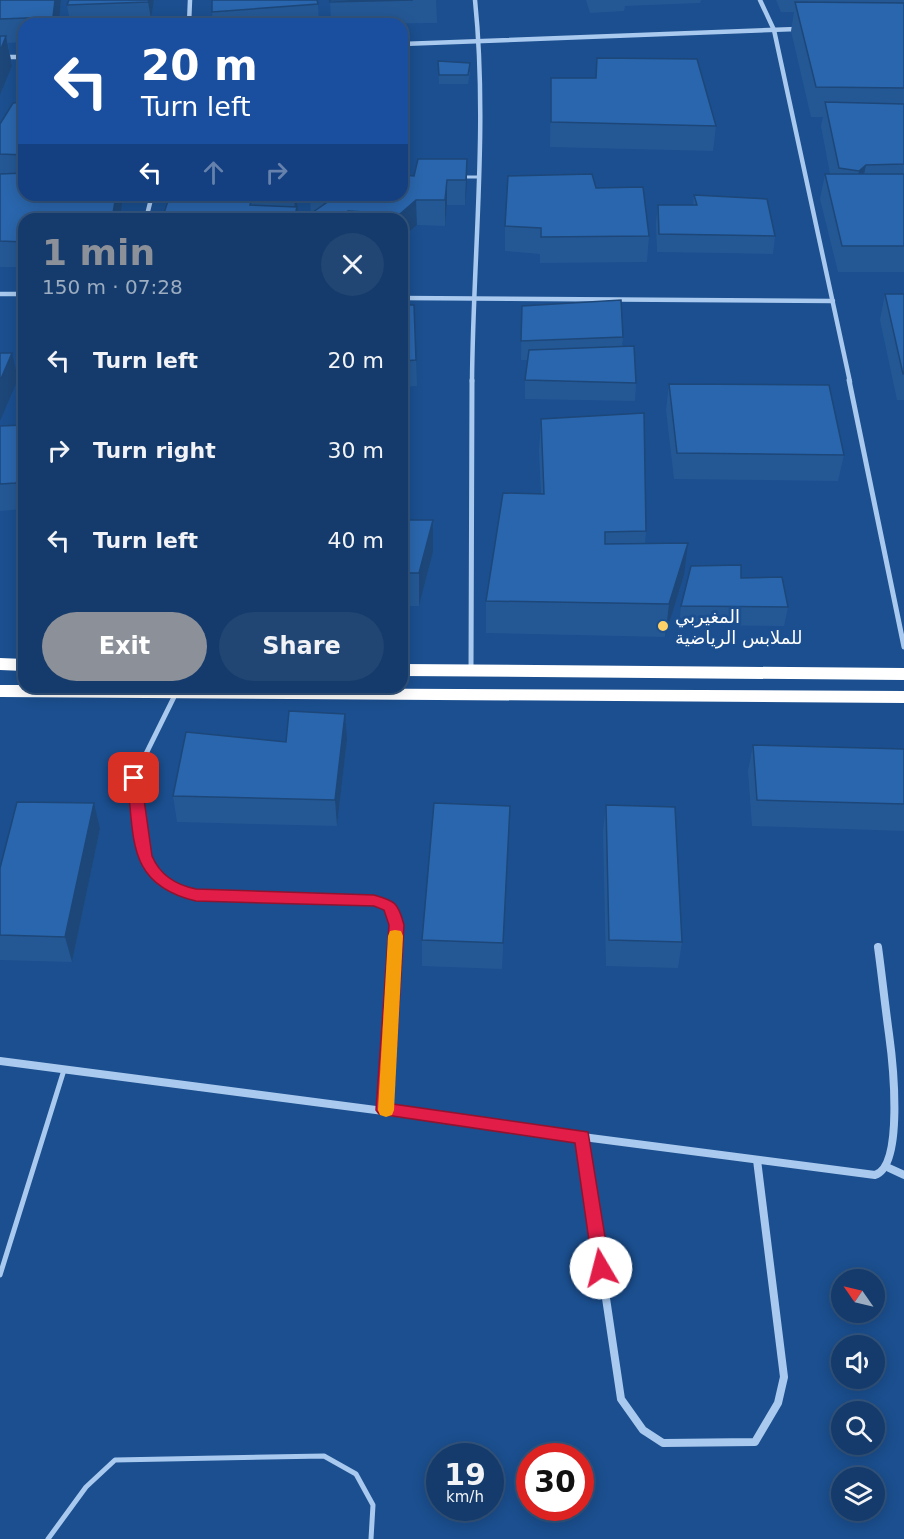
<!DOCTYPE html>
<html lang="en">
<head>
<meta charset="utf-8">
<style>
  body { margin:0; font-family:"DejaVu Sans","Noto Sans Arabic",sans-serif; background:#214673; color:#f1f3f6; height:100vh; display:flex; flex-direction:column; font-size:22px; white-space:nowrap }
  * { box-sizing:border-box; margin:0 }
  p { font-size:20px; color:#9dadc1 }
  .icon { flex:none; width:33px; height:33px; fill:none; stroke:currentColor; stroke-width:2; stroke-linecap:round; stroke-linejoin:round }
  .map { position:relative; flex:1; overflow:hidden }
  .panel { position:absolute; left:18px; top:213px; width:390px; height:480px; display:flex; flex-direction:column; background:#143b6b; border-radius:18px; box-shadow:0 3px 15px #0003,0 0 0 2px #33557e }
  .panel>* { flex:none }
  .banner { position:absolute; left:18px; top:18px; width:390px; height:183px; border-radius:18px; box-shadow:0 3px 15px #0003,0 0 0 2px #33557e; background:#1a4fa0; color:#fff; overflow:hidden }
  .needle { width:39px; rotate:304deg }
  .controls { position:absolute; left:831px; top:1269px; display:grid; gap:12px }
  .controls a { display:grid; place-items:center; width:54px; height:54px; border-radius:50%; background:#143b6b; box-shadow:0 3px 15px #0003,0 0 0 2px #33557e; font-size:30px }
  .speed { position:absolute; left:426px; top:1443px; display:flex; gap:12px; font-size:30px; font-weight:700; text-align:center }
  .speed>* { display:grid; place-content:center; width:78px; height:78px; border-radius:50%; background:#143b6b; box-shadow:0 3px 15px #0003,0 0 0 2px #33557e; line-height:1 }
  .speed small { font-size:15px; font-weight:400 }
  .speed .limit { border:9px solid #d22; background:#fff; color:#111 }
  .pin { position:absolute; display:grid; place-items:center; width:51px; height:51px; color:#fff; margin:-26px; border-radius:12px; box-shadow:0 3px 9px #0006 }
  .me { position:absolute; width:66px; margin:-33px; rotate:352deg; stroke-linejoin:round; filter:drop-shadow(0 0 4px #0008) }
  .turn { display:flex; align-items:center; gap:21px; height:126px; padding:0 24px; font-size:27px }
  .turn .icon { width:78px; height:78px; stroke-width:2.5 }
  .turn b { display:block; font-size:42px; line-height:51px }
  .lanes { display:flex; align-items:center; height:57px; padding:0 24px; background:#0003; justify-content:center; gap:30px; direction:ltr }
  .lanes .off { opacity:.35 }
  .round { display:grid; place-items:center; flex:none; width:63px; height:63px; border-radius:32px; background:#214673 }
  .headline { display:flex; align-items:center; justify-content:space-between; height:102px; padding:0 24px }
  h1 { font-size:36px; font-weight:600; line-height:45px; color:#8c9099 }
  .primary-button { display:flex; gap:12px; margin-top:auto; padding:12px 24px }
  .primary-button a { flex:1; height:69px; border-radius:36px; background:#8c9099; color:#fff; font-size:24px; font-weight:600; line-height:69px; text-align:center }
  .primary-button a+a { background:#214673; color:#f1f3f6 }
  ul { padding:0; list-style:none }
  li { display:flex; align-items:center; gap:18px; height:90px; padding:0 24px }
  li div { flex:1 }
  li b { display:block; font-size:22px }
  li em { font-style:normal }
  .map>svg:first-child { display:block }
</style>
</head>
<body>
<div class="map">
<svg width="904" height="1539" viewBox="0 0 904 1539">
  <rect width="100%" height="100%" fill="#1b4f8f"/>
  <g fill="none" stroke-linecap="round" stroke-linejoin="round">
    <polyline stroke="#a9c9ee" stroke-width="3" points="461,177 479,177"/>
    <g stroke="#a9c9ee" stroke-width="5">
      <polyline points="0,1275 64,1070"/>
      <polyline points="48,1539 86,1487 115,1460 324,1456 356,1474 373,1505 371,1539"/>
    </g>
    <g stroke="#a9c9ee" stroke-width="4.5">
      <polyline points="760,0 774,30 850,382"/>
      <polyline points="189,24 190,0"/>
      <polyline points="402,44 797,29"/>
      <polyline points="0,57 24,57"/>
      <polyline points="146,219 152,195"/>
      <polyline points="0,294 24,294"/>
      <polyline points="402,298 833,301"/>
      <path d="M472 382C473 255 488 127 475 0"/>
    </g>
    <g stroke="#a9c9ee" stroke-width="5">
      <polyline points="849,380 904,647"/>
      <polyline points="471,670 472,380"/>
      <polyline points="165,882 150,869 145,856 134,778 176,693"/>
    </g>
    <g stroke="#a9c9ee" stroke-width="8">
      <polyline points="163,881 169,886 196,895 374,901 390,908 396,925 384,1110"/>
      <path d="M0 1061 875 1175C904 1166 893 1063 889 1034 885 1005 882 976 878 947"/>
      <polyline points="582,1137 621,1399 643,1430 663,1443 755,1442 778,1403 784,1377 757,1160"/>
      <polyline points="889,1168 904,1175"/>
    </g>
    <g fill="#fff" fill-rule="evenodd">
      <polygon points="0,658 24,659 24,671 0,670"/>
      <polygon points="402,664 904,668 904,680 402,676"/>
      <polygon points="0,685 24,685 24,687 904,691 904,703 0,697"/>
    </g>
  </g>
  <g fill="#245895">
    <polygon points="0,0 61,0 59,24 24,24 24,42 8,43 12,66 0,95"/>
    <polygon points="69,0 154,0 151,19 70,22 67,5"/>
    <polygon points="330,0 436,0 437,23 331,24"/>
    <polygon points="586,0 701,0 700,3 625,6 624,11 590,13"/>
    <polygon points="776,0 904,0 904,272 838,272 820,199 825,174 830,174 821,126 823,117 811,117 791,31 794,12 781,12"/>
    <polygon points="318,4 319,24 213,24 212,12"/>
    <polygon points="597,58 716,126 713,151 550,147 551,78 596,78"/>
    <polygon points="438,61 470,72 468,84 439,84"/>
    <polygon points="24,81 24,100 21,86"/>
    <polygon points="24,102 24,195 123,195 124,197 24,219 24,267 0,267 0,124"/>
    <polygon points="467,159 465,205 447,205 445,226 417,225 402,238 402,219 311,219 310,199 414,176"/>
    <polygon points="596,188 649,236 647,262 540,263 540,254 505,251 505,226"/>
    <polygon points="170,195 297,195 298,219"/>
    <polygon points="694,195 775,236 773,254 657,252 656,223 658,205 693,205"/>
    <polygon points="885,294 904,294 904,400 897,400 880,320"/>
    <polygon points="402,305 416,360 417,386 402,387"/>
    <polygon points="522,306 623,337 622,347 636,383 635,401 525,399 525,380 528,360 521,360"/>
    <polygon points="669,384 844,455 838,481 674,479 666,410"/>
    <polygon points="541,419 646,531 645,544 684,575 665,637 486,633 486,601 541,494 539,451"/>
    <polygon points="24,425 22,509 0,511 0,426"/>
    <polygon points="402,520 433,552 419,606 402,606"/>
    <polygon points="741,578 788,607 784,626 679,625 681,606"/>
    <polygon points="347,740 337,826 177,822 173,796 286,742"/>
    <polygon points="753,745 904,749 904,831 752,826 748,771"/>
    <polygon points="606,805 682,942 678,968 606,966 603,831"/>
    <polygon points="510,806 502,969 422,966 422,940"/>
    <polygon points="100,829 72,962 0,960 0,868"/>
  </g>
  <g fill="#1d4779">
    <polygon points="55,0 61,0 59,24 54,24 53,17"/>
    <polygon points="149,0 154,0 151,19 148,2"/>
    <polygon points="6,36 12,66 0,95 0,51"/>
    <polygon points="467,159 467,184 465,205 466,180"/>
    <polygon points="866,165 861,190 854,196 859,171"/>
    <polygon points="447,180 447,205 445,226 445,200"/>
    <polygon points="116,195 123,195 120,219 112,219"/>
    <polygon points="294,195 297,195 298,219 294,219 295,215"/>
    <polygon points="416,200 417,225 402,238 402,219 400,219 400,214"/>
    <polygon points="348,211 349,219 338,219"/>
    <polygon points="12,353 18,379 0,421 0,381"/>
    <polygon points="24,466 24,506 22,509 16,483"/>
    <polygon points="433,520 433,552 419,606 419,573"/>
    <polygon points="688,543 684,575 665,637 669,604"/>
    <polygon points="345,714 347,740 337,826 335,800"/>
    <polygon points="94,803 100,829 72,962 65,937"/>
  </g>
  <g fill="#2a66ad" stroke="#1d4779" stroke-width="1.5">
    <polygon points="0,0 55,0 53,17 0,19"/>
    <polygon points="69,0 149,0 148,2 67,5"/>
    <polygon points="212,0 317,0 318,4 212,12"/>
    <polygon points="330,0 413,0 330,2"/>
    <polygon points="795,2 904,3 904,88 816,87"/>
    <polygon points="0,36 6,36 0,51"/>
    <polygon points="597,58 697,59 716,126 551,122 551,78 596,78"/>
    <polygon points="438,61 470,63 468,75 439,75"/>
    <polygon points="24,102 24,155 0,154 0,124 13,103"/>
    <polygon points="825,102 904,104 904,164 866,165 859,171 839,168"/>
    <polygon points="418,159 467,159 466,180 447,180 445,200 416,200 400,214 348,211 338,219 328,219 313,212 326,203 310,199 310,195 402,195 402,175 414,176"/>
    <polygon points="24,173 24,195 116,195 112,219 24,219 24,242 0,241 0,174"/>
    <polygon points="592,174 596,188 643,187 649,236 541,237 541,228 505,226 508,176"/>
    <polygon points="825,174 904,174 904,246 842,246"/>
    <polygon points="170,195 294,195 294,198 252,199 250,205 297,207 294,219 162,219"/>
    <polygon points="694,195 767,199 775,236 659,234 658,205 697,205"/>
    <polygon points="885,294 904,294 904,374 903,374"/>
    <polygon points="621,300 623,337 521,341 522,306"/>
    <polygon points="402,305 414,305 416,360 402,361"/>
    <polygon points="634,346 636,383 525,380 529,350"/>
    <polygon points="0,353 12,353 0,381"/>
    <polygon points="669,384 829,385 844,455 677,453"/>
    <polygon points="644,413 646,531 605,532 605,544 688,543 669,604 486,601 503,493 544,494 541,419"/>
    <polygon points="24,425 24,466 16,483 0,484 0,426"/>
    <polygon points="402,520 433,520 419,573 402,573"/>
    <polygon points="741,565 741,578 782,577 788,607 681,606 691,566"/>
    <polygon points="289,711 345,714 335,800 173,796 186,732 286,742"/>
    <polygon points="753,745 904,749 904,804 757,800"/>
    <polygon points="17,802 94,803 65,937 0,935 0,868"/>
    <polygon points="434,803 510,806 503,943 422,940"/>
    <polygon points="606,805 675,807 682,942 609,940"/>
  </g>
  <path fill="#e11d48" stroke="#92132f" stroke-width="1.5" d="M134 772 141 778 152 856C160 875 176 885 196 889L374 895C395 901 398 902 404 925L393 1104 588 1132 610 1268 607 1274 601 1276 595 1274 593 1268 575 1143 379 1114 376 1110 389 925 384 910 374 906 196 901C125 884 135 837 127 778Z"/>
  <polygon fill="#f59e0b" points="395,930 401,931 403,936 394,1110 392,1115 386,1117 380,1115 378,1110 388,936 390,931"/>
  <circle fill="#ffd166" stroke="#1b4f8f" stroke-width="2" cx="663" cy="626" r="6"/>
  <g text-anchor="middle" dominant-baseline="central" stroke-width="6" stroke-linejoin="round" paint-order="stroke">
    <g font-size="18" fill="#fff" stroke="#1b4f8f" text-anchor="start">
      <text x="675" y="616">المغيربي<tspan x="675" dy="21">للملابس الرياضية</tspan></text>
    </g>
  </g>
</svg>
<div class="controls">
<a><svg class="needle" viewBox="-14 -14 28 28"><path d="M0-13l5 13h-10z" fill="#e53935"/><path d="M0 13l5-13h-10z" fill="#9dadc1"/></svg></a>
<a><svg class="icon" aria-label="sound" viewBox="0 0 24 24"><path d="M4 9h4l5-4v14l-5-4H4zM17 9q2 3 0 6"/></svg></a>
<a><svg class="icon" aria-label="search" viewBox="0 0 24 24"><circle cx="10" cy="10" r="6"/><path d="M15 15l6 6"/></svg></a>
<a><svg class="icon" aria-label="layers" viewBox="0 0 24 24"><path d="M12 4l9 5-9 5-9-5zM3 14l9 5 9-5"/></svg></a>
</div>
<div class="speed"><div>19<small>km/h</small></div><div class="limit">30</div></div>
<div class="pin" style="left:134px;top:778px;background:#d93025"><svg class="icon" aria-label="arrive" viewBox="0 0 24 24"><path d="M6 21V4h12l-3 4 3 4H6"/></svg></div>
<svg class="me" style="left:601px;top:1268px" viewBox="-20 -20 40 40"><circle r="19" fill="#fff"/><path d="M0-13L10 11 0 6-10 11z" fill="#e11d48"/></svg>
<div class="banner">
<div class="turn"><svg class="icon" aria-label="left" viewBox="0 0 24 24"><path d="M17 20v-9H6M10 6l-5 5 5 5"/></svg><div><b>20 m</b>Turn left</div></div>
<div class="lanes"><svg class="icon" aria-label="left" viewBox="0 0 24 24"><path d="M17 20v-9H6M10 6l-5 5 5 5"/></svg><svg class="icon off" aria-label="ahead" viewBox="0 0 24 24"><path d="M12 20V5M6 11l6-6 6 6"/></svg><svg class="icon off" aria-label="right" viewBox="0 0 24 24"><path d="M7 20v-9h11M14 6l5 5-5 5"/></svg></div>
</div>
<section class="panel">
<div class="headline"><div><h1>1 min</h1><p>150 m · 07:28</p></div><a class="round"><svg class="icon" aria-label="close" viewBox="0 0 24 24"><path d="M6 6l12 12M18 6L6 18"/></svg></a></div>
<ul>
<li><svg class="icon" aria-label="left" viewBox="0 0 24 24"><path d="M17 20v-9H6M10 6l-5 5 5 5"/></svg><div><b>Turn left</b></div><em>20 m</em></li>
<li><svg class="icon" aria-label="right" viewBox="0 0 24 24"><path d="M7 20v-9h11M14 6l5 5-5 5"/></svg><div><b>Turn right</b></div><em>30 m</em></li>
<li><svg class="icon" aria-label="left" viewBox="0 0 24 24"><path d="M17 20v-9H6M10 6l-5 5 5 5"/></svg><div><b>Turn left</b></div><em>40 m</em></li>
</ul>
<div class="primary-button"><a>Exit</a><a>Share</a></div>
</section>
</div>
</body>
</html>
